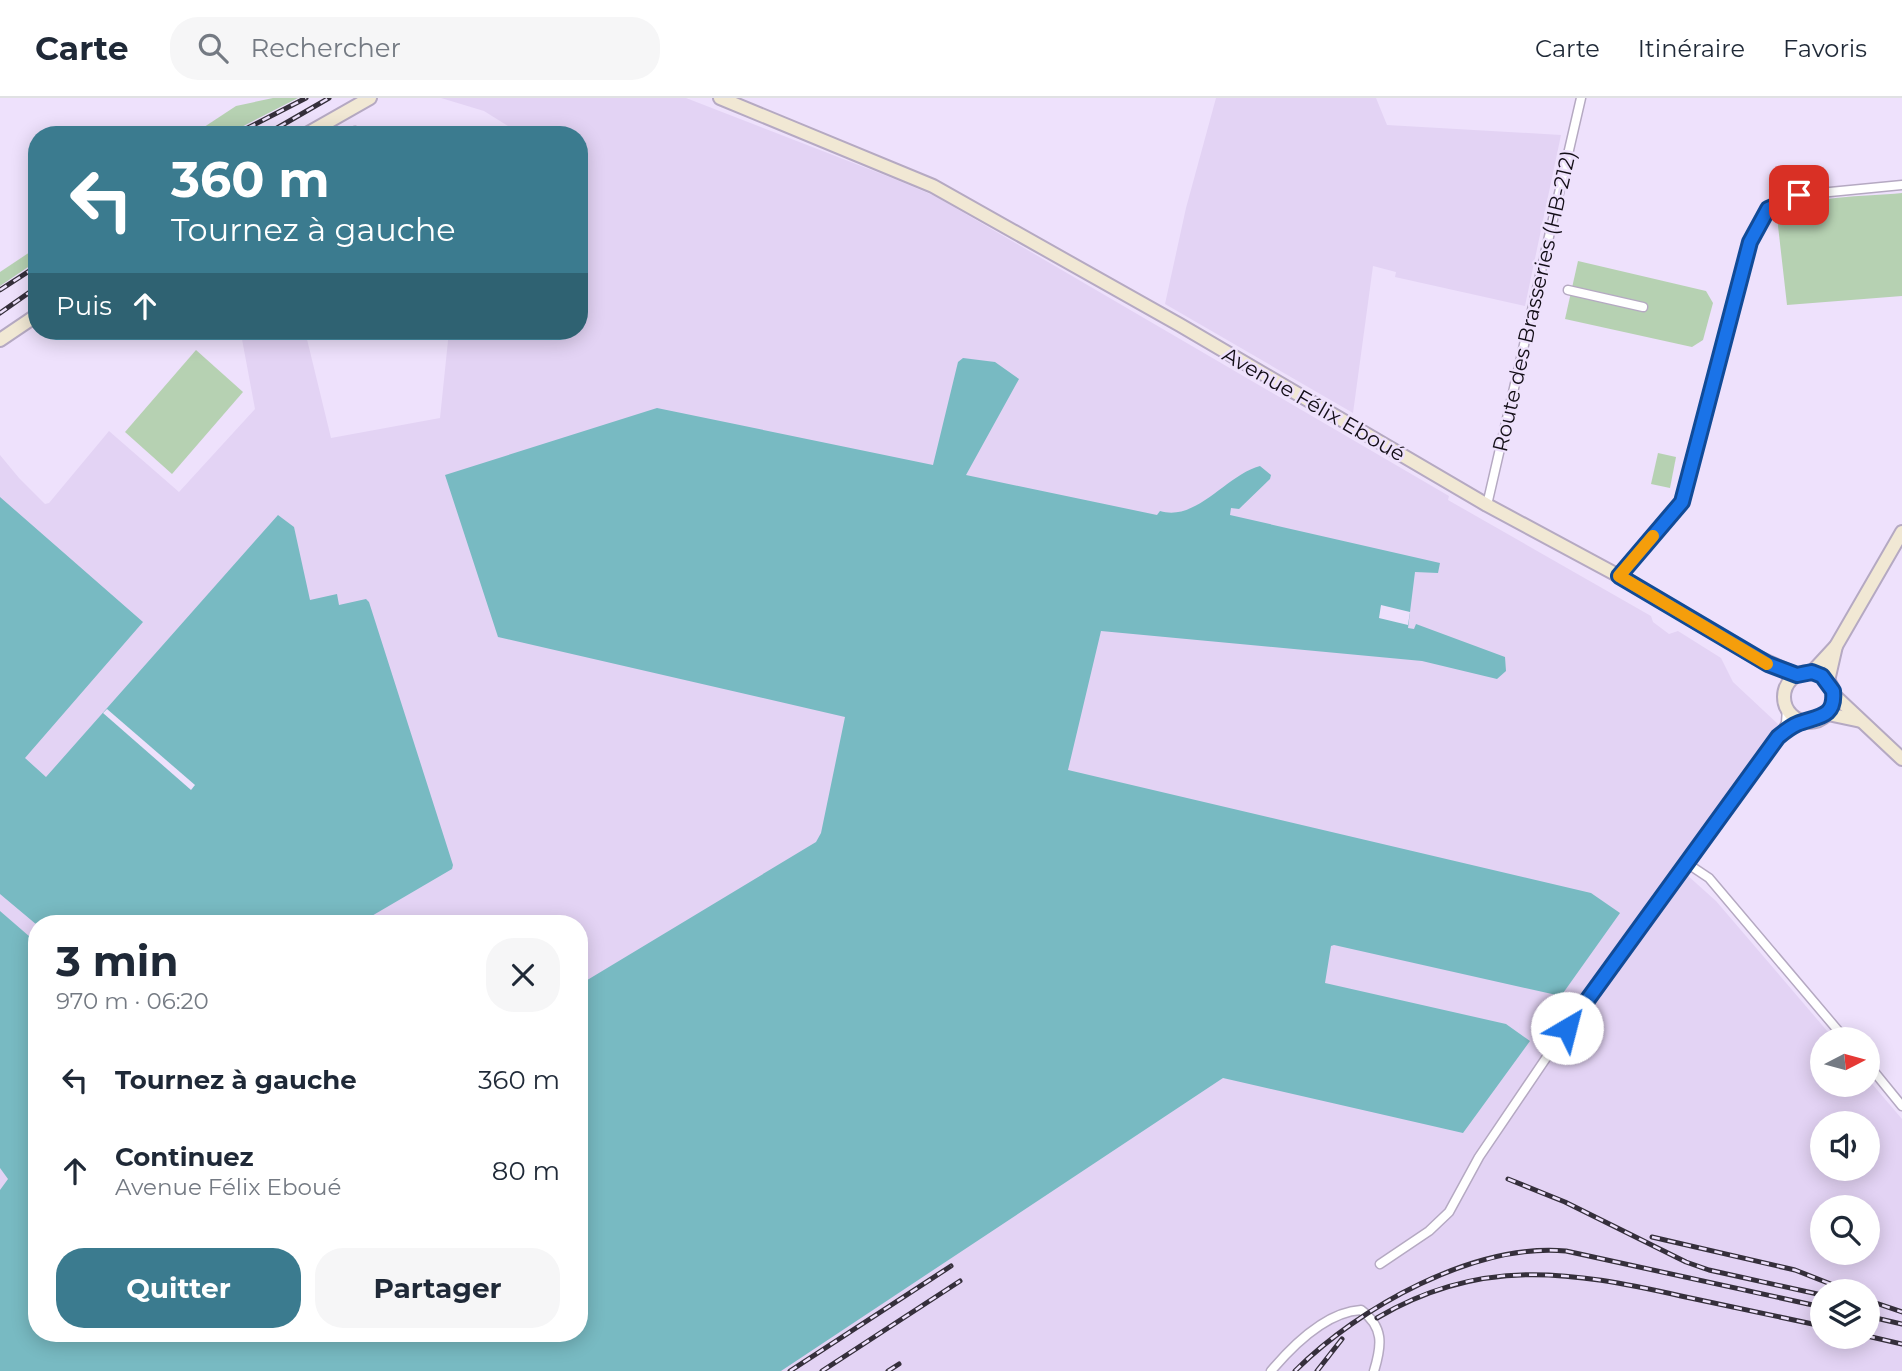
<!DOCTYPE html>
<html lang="fr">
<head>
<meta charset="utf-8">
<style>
  body { margin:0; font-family:Montserrat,sans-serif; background:#f6f6f7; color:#1f2937; height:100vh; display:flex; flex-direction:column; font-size:26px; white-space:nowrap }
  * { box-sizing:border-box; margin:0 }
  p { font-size:23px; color:#747a83 }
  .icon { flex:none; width:38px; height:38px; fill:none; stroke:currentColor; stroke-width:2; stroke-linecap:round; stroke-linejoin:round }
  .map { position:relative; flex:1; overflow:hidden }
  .panel { position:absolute; left:28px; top:817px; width:560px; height:427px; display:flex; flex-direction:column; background:#fff; border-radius:28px; box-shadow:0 4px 18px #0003 }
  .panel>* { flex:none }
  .top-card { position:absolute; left:28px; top:28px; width:560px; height:214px; border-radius:28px; box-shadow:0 4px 18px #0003; background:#3b7b8f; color:#fff; overflow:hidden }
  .needle { width:46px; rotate:84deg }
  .controls { position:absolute; left:1810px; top:929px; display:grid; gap:14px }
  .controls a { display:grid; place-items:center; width:70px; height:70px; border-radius:50%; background:#fff; box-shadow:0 4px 18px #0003; font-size:35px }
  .pin { position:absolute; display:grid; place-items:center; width:60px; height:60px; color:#fff; margin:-30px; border-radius:14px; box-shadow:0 4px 10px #0006 }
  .me { position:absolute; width:77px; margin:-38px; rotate:37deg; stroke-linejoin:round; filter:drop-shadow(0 0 5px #0008) }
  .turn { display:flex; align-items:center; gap:24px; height:147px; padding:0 28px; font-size:32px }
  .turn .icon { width:91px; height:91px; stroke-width:2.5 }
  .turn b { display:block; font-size:49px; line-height:60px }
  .then { display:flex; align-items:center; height:66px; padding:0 28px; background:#0003; gap:14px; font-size:26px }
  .round { display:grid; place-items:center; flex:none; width:74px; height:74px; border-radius:28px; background:#f6f6f7 }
  .summary { display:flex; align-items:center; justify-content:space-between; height:119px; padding:0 28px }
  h1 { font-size:42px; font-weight:700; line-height:52px }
  .primary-button { display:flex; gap:14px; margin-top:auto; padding:14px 28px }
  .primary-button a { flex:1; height:80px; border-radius:28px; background:#3b7b8f; color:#fff; font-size:28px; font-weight:700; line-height:80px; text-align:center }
  .primary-button a+a { background:#f6f6f7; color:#1f2937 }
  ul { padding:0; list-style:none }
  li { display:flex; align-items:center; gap:21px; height:91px; padding:0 28px }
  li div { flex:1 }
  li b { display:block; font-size:26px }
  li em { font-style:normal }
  header { display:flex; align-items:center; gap:42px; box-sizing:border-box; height:98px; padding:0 35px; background:#fff; border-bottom:2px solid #e0e1e3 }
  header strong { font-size:33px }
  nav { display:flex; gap:38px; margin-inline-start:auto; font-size:24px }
  .search { width:490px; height:63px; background:#f6f6f7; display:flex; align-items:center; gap:18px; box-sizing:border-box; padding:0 24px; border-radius:28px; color:#747a83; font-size:26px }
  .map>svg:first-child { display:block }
</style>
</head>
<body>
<header>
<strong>Carte</strong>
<div class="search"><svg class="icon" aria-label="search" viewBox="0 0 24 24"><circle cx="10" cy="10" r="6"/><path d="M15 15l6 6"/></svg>Rechercher</div>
<nav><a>Carte</a><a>Itinéraire</a><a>Favoris</a></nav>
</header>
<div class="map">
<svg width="1902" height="1273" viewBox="0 0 1902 1273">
  <rect width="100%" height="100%" fill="#eee1fc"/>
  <g fill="#e3d3f4" fill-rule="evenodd">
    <path d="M441 0H686L892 80 935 98 1449 398 1448 402 1651 518 1653 524 1669 536 1678 533 1721 560 1733 584 1779 627 1677 768 1716 803 1834 941 1822 942V987H1867V980L1902 1021V1273H0V357L19 380 45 406 49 405 109 333 179 394 255 311 241 236 256 233H305L331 340 440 320 449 233H579V37H506L508 28 484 13ZM37 826H579V1236H37ZM1822 1026H1867V1071H1822ZM1822 1110H1867V1155H1822ZM1822 1194H1867V1239H1822Z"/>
    <polygon points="1216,0 1376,0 1387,27 1561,37 1525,208 1395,179 1396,174 1373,168 1353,315 1165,206 1186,110"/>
  </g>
  <g fill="#b6d1b2">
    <polygon points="273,0 298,0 226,37 192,37 236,8"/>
    <path d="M1902 95V198L1787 207 1777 119C1810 96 1863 99 1902 95Z"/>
    <polygon points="37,145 37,163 0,188 0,174 30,154"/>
    <polygon points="1578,163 1706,193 1713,205 1703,242 1692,249 1565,221"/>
    <polygon points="196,252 243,294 172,376 125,334"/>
    <polygon points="1658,355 1676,359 1670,390 1651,386"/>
  </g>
  <g fill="#78bac2">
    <path d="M963 260 995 264 1019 281 966 377 1157 417 1160 413C1197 424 1226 377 1260 368L1271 377 1270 381 1239 411 1231 410 1230 417 1440 465 1438 475 1415 474 1408 530 1414 531 1416 526 1505 559 1506 573 1497 581 1422 563 1101 533 1068 672 1591 795 1620 815 1561 898 1334 847 1331 848 1325 885 1506 926 1530 943 1463 1035 1223 980 781 1273H0V1092L8 1081 0 1070V813L37 845V1236H579V887L816 744 821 735 845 619 498 539 445 377 657 310 933 367 958 264Z"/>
    <polygon points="0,399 143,524 25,660 46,679 278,417 294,429 310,502 337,496 339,507 366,501 369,504 453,767 452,771 358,826 37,827 0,796"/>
  </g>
  <g fill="#eee1fc">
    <polygon points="1381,507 1410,514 1408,527 1379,520"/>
    <polygon points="107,611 195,687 191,692 103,615"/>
  </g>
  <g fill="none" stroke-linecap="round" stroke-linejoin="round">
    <defs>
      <g id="street">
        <polyline points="355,33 358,37"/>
        <polyline points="1568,192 1643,209"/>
        <polyline points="1487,407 1581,0"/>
        <polyline points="1619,478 1682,404 1737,187 1761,120 1778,105 1799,97 1902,87"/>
        <polyline points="1783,635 1807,624"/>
        <polyline points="1688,766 1709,780 1846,942"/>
        <polyline points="1567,930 1778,639 1786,625 1787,610"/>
        <polyline points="1867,965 1902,1008"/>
        <polyline points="1380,1166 1429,1133 1449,1114 1479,1059 1563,935"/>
        <path d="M1271 1273C1293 1247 1326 1214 1361 1212 1384 1229 1382 1247 1374 1273"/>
      </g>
      <g id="secondary">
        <polyline points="720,0 933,88 1180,227 1487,407 1619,478 1748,555 1797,577"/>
        <polyline points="305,37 370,0"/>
        <polyline points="0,242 37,217"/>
        <polyline points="1812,574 1836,548 1902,434"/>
        <circle cx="1809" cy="599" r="25"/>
        <polyline points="1828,583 1836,548"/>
        <polyline points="1834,597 1902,661"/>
        <polyline points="1828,616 1861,623"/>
      </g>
    </defs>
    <use href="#street" stroke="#b5a9c2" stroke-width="11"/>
    <use href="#secondary" stroke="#b5a9c2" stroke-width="16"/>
    <use href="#street" stroke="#fff" stroke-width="8"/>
    <use href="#secondary" stroke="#f1e8d4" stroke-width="12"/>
    <defs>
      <g id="rail">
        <polyline points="234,37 306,0"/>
        <polyline points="265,37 329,0"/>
        <polyline points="0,192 37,168"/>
        <polyline points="0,215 37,189"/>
        <polyline points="1508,1081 1565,1104 1686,1164 1709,1172 1822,1197"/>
        <polyline points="1652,1139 1795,1172 1851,1194"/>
        <polyline points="1867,1202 1902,1214"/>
        <polyline points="1867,1218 1902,1226"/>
        <path d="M1377 1220C1480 1159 1570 1173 1681 1198 1728 1208 1775 1218 1822 1228"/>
        <polyline points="1867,1238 1902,1246"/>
        <polyline points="790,1273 951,1168"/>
        <polyline points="822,1273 960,1183"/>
        <polyline points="888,1273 899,1266"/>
        <path d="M1295 1273C1359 1209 1474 1145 1566 1153L1822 1209"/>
        <polyline points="1317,1273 1342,1241"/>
      </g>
    </defs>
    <use href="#rail" stroke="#352f3b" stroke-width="5"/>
    <use href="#rail" stroke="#eee1fc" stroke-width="2.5" stroke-dasharray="8" stroke-linecap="butt"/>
  </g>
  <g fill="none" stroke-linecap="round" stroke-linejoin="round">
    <defs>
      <path id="route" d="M1567 930 1778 639C1784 634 1790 629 1797 626 1816 618 1836 621 1833 593L1822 578 1812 574 1797 577 1768 566 1619 478 1682 404 1750 144 1768 111 1799 97"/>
    </defs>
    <use href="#route" stroke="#114b97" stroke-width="18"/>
    <use href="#route" stroke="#1a73e8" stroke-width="12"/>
    <polyline stroke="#f59e0b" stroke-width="12" points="1653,438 1619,478 1767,566"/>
  </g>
  <g text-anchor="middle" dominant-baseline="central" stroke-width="5" stroke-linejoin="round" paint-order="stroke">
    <g font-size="21" fill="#130e17" stroke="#eee1fc">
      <text transform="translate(1534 203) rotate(-77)">Route des Brasseries (HB-212)</text>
      <text transform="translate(1314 306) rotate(30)">Avenue Félix Eboué</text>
    </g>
  </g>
</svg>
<div class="controls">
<a><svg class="needle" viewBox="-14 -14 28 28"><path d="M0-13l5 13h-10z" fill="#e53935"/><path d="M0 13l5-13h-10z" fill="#747a83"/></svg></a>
<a><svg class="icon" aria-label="sound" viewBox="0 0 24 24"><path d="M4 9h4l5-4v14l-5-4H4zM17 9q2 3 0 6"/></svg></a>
<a><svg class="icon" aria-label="search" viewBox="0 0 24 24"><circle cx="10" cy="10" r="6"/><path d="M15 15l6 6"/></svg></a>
<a><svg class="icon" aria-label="layers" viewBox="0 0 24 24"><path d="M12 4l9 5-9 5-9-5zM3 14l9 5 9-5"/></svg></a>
</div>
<div class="pin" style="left:1799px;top:97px;background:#d93025"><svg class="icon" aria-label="arrive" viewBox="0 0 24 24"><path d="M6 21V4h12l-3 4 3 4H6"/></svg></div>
<svg class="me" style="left:1567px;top:930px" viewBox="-20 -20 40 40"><circle r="19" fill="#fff"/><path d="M0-13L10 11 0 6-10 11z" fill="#1a73e8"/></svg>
<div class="top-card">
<div class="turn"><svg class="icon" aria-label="left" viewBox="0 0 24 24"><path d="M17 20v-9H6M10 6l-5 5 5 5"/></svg><div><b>360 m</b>Tournez à gauche</div></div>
<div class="then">Puis<svg class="icon" aria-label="ahead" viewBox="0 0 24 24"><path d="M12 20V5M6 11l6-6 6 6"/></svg></div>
</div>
<section class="panel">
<div class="summary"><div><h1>3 min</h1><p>970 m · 06:20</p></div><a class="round"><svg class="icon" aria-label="close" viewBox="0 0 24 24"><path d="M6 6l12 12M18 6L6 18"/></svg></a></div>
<ul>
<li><svg class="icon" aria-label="left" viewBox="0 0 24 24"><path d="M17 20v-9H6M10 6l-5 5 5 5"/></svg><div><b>Tournez à gauche</b></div><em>360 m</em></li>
<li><svg class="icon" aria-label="ahead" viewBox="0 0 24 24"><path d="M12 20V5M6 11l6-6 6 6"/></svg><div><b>Continuez</b><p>Avenue Félix Eboué</p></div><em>80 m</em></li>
</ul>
<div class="primary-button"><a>Quitter</a><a>Partager</a></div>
</section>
</div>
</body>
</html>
